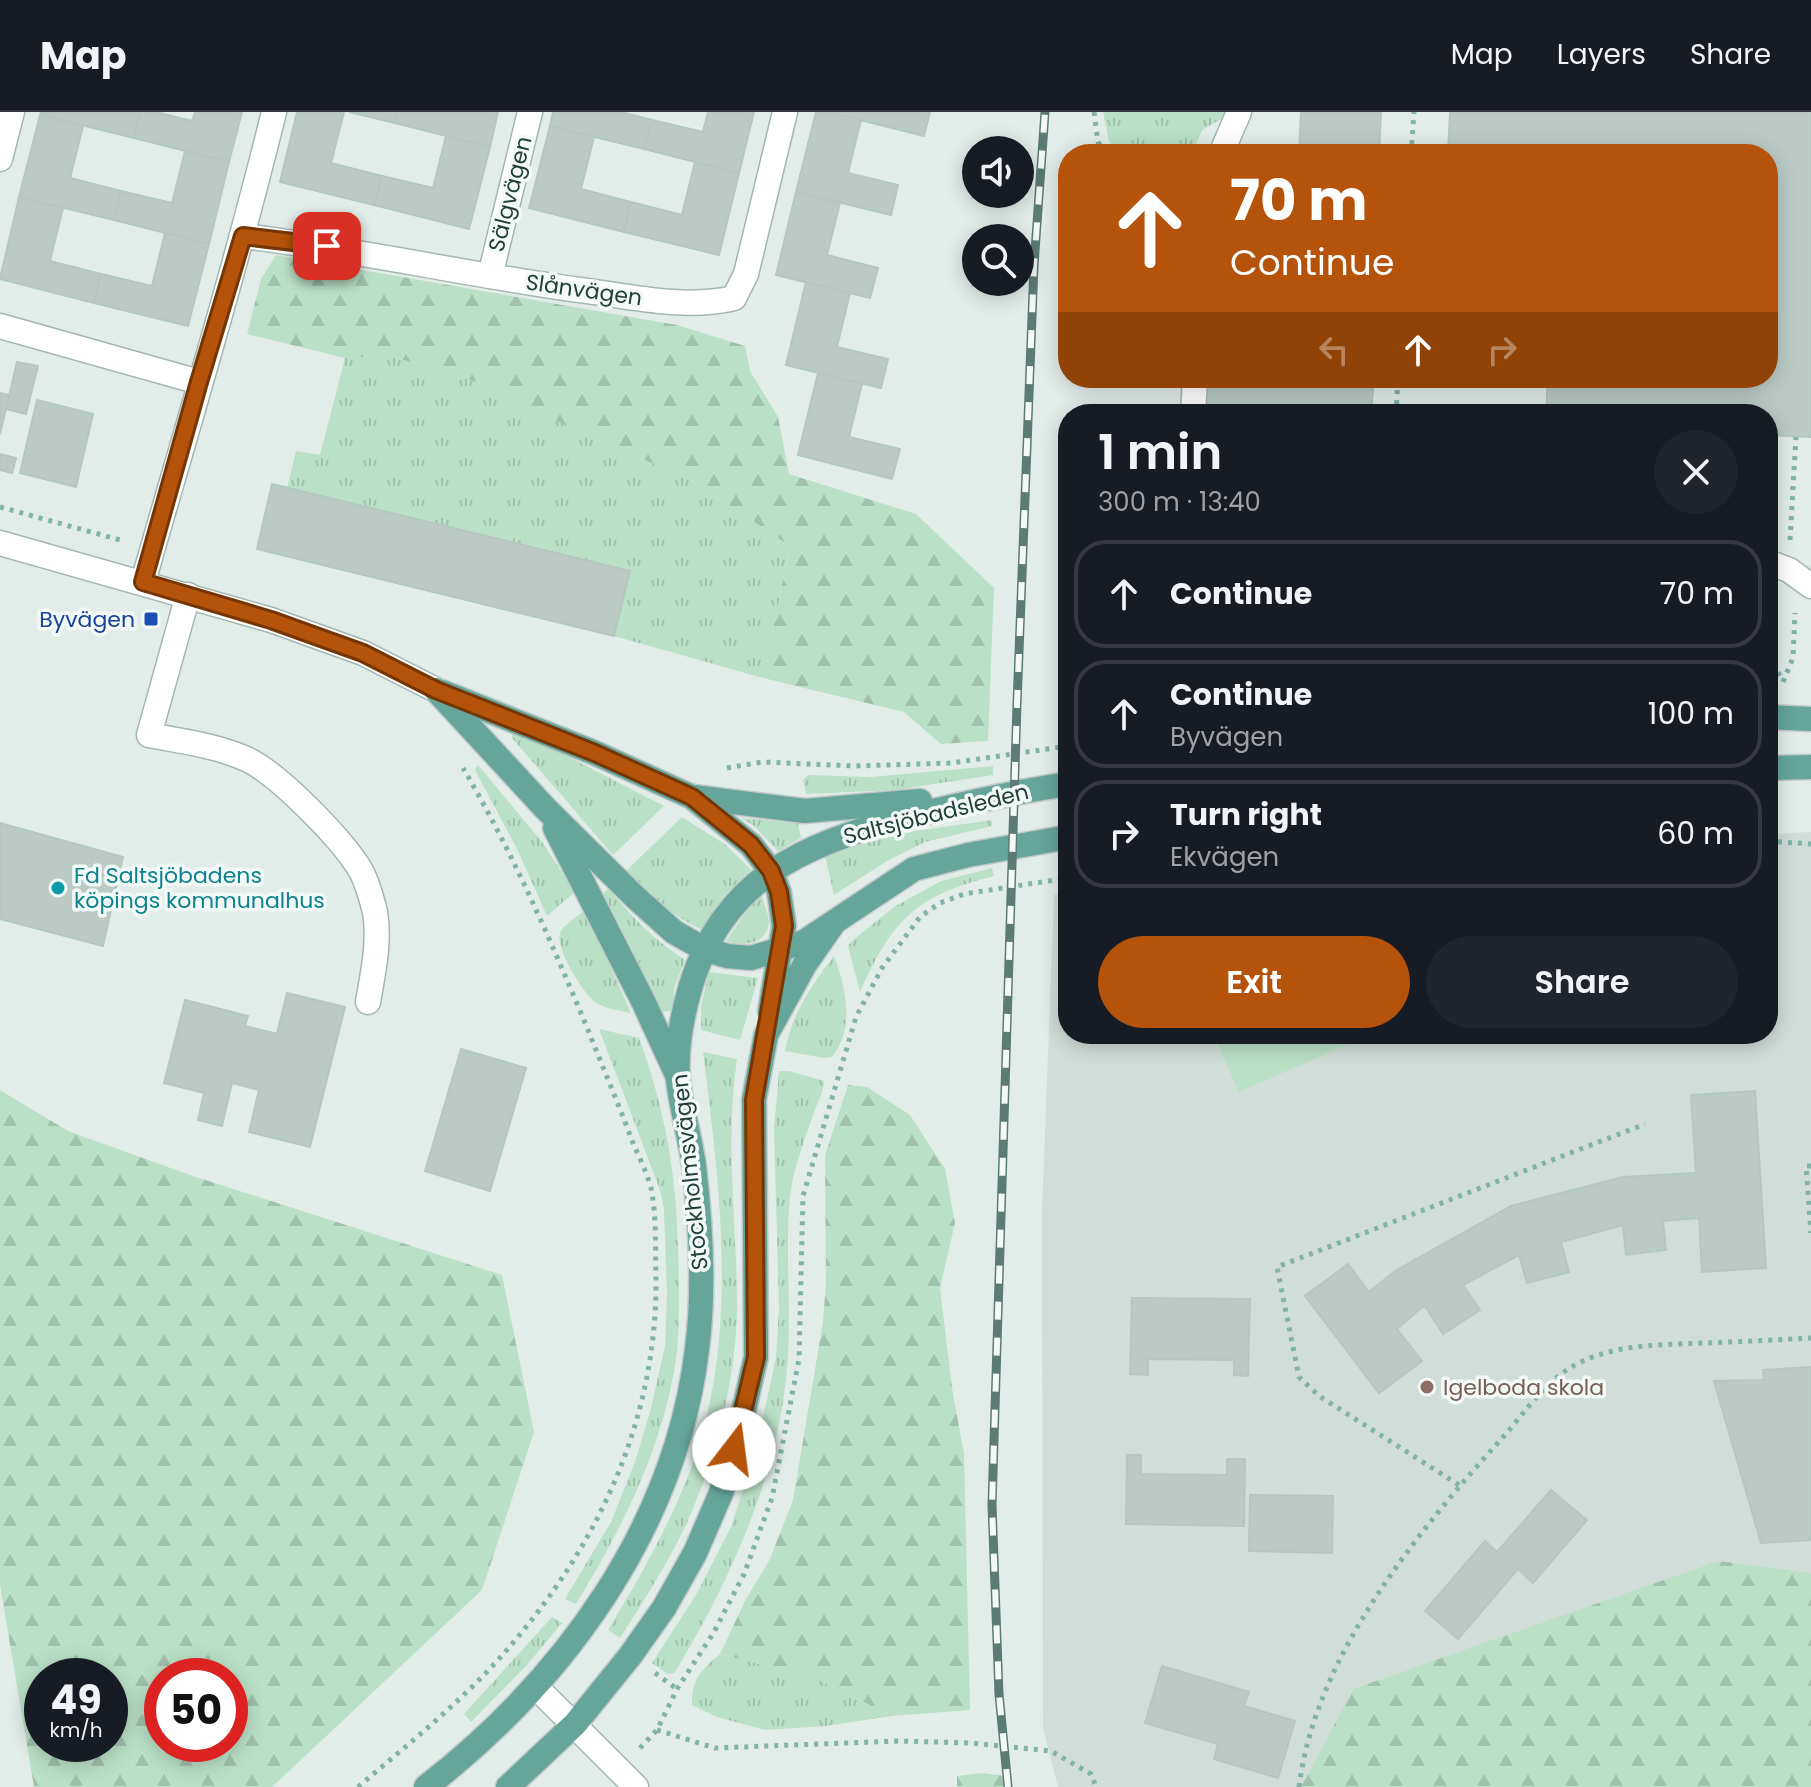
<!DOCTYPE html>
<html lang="en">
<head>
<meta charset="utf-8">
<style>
  body { margin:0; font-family:Poppins,sans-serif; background:#20242c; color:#f1f3f6; height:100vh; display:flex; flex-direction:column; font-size:30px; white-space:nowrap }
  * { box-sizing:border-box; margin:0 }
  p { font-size:26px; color:#9ea1a6 }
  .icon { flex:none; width:44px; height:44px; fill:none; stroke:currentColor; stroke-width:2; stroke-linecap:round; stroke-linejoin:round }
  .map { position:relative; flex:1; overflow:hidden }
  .panel { position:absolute; left:1058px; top:292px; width:720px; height:640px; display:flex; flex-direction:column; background:#171b24; border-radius:32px; box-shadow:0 4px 20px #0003 }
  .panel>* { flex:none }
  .hud { position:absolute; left:1058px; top:32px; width:720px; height:244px; border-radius:32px; box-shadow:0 4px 20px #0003; background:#b45309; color:#fff; overflow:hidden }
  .controls { position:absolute; left:962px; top:24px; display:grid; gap:16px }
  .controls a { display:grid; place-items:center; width:72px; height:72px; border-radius:50%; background:#171b24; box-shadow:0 4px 20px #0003; font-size:40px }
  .speed { position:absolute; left:24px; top:1546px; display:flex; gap:16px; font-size:40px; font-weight:700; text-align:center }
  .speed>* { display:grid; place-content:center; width:104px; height:104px; border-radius:50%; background:#171b24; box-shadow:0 4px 20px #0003; line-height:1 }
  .speed small { font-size:20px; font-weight:400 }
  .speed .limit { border:12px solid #d22; background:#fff; color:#111 }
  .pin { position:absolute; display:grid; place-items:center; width:68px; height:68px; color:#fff; margin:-34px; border-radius:16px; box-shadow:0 4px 12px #0006 }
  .me { position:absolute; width:88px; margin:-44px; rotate:15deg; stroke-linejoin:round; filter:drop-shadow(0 0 6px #0008) }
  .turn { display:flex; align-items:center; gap:28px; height:168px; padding:0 40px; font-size:36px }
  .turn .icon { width:104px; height:104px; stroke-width:2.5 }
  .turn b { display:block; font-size:56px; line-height:68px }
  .lanes { display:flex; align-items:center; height:76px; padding:0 40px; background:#0003; justify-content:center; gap:40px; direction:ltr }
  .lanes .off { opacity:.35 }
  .round { display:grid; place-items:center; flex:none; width:84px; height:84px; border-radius:42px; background:#20242c }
  .head { display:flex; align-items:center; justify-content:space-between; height:136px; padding:0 40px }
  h1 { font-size:48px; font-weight:600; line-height:60px }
  .primary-button { display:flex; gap:16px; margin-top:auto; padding:16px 40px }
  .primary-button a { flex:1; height:92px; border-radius:48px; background:#b45309; color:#fff; font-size:32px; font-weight:600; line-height:92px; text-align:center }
  .primary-button a+a { background:#20242c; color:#f1f3f6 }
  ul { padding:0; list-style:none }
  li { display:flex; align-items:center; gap:24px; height:108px; margin:0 16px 12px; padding:0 24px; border:4px solid #363941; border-radius:32px }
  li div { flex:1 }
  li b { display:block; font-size:30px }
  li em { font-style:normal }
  header { display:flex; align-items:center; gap:48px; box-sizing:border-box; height:112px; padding:0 40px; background:#171b24; border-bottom:2px solid #363941 }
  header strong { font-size:38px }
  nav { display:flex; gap:44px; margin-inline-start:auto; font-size:28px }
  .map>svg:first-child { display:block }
</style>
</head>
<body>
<header>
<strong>Map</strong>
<nav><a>Map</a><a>Layers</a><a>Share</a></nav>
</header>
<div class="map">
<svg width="1811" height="1675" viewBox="0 0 1811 1675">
  <defs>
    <pattern id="grass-tufts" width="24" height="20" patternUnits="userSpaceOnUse" patternTransform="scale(2)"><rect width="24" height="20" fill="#bae0c7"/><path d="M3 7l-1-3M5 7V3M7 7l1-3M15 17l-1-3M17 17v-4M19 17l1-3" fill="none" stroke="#a0c1ac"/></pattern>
    <pattern id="forest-firs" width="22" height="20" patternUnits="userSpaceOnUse" patternTransform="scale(2)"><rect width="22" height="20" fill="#bae0c7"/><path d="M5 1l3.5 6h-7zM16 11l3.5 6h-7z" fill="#a0c1ac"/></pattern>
  </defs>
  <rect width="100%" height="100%" fill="#e2ede9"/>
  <polygon fill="#d1ddd8" points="1811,720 1811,1461 1718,1450 1353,1577 1301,1675 1058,1675 1043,1616 1042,1100 1054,783 1068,781 1068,922 1768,922 1768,722"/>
  <g fill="url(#grass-tufts)">
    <polygon points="1103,0 1224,0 1221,7 1202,18 1192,42 1119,42 1109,29"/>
    <polygon points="387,243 477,270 570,316 693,369 790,434 763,566 614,524 630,459 287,376 296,339 320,343 345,246"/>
    <polygon points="512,622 528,624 664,694 613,743 512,626"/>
    <polygon points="478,653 542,730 575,780 547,804 517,737 475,658"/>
    <polygon points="993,654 993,663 895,678 806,682 803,668 808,663 871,665"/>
    <path d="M682 705 726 733 751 758 723 785 701 817C671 804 650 782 626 759Z"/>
    <polygon points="741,706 798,711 801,726 778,739 754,714"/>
    <polygon points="992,708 992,714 925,730 887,749 834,783 825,744 895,722"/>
    <path d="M992 756 994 764C915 784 893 807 860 880L848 834 853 828 894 795 941 769Z"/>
    <path d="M609 777C632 805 654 828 685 848L674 876 673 899 658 900 630 833 603 781Z"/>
    <path d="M762 784C764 792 769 803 769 811 767 832 742 835 726 829L750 794Z"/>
    <path d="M585 798 631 901C618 898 605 897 595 890 583 881 552 832 561 819 566 811 578 804 585 798Z"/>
    <path d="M834 844C846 876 855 916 832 945L824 946 785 939C792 901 811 874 834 844Z"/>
    <polygon points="709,860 758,866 740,928 701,918 701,894"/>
    <path d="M599 917 639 926C665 998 676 1059 678 1135 679 1169 680 1204 677 1239 666 1330 623 1415 576 1492L565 1487 611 1410 635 1350 651 1296 665 1234 667 1182 664 1097 660 1078Z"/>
    <path d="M703 940 737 947C725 1025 736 1106 737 1184 738 1263 716 1350 682 1421 664 1457 642 1492 620 1526L608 1518C640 1465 670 1413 691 1356 740 1224 720 1076 703 940Z"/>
    <path d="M779 959H789L824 969C823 981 817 992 813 1003 804 1030 793 1057 790 1085 785 1137 791 1190 788 1243 782 1354 734 1461 678 1555L674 1561 668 1562 652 1551 696 1483 731 1415 757 1333 776 1246 779 1195 774 1017Z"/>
    <polygon points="552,1505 562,1511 527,1553 471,1610 464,1602"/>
    <path d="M720 1542 817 1567 892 1604 825 1614 765 1618 717 1605 692 1593C691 1568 702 1557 720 1542Z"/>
  </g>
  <g fill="url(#forest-firs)" fill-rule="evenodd">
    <polygon points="276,143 677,213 745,234 750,259 778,305 789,362 916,402 994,476 988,629 941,632 904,600 763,566 790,434 693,369 570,316 477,270 387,243 345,246 247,222 261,167"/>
    <polygon points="848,973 867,975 910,1003 945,1057 955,1111 940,1176 952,1276 964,1342 970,1598 892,1604 817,1567 720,1542 746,1487 770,1447 793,1388 823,1210 826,1170 825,1043"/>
    <path d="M0 978 68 1019 190 1063 502 1163 534 1320 482 1478 272 1675H34L0 1473ZM110 1564V1632H42V1564ZM230 1564V1632H162V1564Z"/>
    <polygon points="1718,1449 1811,1461 1811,1675 1301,1675 1353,1577"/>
    <polygon points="982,1661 1005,1664 1006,1675 957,1675 957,1664"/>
  </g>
  <polygon fill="#bae0c7" points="1213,922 1371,922 1239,980"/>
  <g fill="#bacbc6" stroke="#b4c7c1" stroke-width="2">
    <polygon points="41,0 140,0 134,26 40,3"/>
    <polygon points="140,0 156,0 192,9 195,0 242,0 229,50 134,26"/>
    <polygon points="297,0 344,0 331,51 382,64 374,93 280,70"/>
    <polygon points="349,0 397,0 395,11"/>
    <polygon points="397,0 498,0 490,35 395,11"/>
    <polygon points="553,0 621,0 652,8 644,37 550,14"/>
    <polygon points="708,0 754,0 739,61 644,37 652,8 703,20"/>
    <polygon points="816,0 828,0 861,8 848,61 898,73 891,103 796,80"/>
    <polygon points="828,0 930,0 924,24"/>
    <polygon points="1301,0 1381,0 1379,42 1299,42"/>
    <polygon points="1450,0 1811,0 1811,325 1768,323 1768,302 1546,302 1548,266 1768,266 1768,42 1448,42"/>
    <polygon points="40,3 83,14 70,66 121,79 114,108 19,85"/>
    <polygon points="550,14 594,25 581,77 631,90 624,120 529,96"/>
    <polygon points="446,24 490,35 469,117 374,93 382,64 433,76"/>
    <polygon points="185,39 229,50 209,132 114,108 121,79 172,91"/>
    <polygon points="695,50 739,61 719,143 624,120 631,90 682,103"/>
    <polygon points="796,80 840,91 827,143 878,156 870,186 776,163"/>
    <polygon points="19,85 63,96 50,149 101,162 94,191 0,167"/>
    <polygon points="165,121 209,132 188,214 94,191 101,162 152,174"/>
    <polygon points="806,170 850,181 837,235 888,247 881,276 786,253"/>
    <polygon points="17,250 38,254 26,302 6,297"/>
    <polygon points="818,261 862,272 849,325 900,337 892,367 798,343"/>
    <polygon points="1203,266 1374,266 1371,302 1200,302"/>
    <polygon points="1458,266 1495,266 1495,273 1457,271"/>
    <polygon points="0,281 9,283 0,322"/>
    <polygon points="37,288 93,302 76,375 20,361"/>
    <polygon points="0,342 16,346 12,361 0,358"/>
    <polygon points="272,372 630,459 614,524 257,437"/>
    <polygon points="0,711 123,745 103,834 0,807"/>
    <polygon points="287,881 345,895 310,1035 249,1020 259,978 232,971 222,1014 198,1008 204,981 164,971 185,888 248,904 245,914 277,922"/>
    <polygon points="461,937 526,956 490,1079 425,1059"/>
    <polygon points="1755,979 1766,1156 1702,1160 1699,1106 1663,1109 1666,1138 1626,1143 1623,1113 1561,1130 1569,1160 1527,1171 1519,1143 1463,1173 1480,1198 1443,1222 1425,1194 1421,1196 1397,1217 1422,1249 1379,1281 1305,1184 1348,1152 1369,1180 1395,1159 1511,1094 1623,1065 1696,1061 1691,983"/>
    <polygon points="1132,1186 1250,1187 1248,1264 1234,1263 1234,1248 1148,1247 1148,1263 1130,1262"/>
    <polygon points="1811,1255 1811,1428 1761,1431 1714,1269 1764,1268 1763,1258"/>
    <polygon points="1127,1343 1141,1343 1141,1362 1227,1363 1227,1347 1245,1347 1244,1414 1126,1412"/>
    <polygon points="1551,1378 1587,1408 1533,1471 1518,1457 1458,1527 1425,1499 1485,1429 1497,1440"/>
    <polygon points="1250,1383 1333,1384 1332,1441 1249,1439"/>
    <polygon points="1162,1554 1249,1580 1244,1594 1295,1609 1278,1666 1214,1647 1218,1632 1145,1611"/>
  </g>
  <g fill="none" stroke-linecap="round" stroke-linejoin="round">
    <defs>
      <g id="minor">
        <polyline points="1221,42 1239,0"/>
        <polyline points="0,47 12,0"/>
        <path d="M243 124C361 138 477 165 594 180 640 186 688 197 734 186L746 162 785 0"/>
        <polyline points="490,164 530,0"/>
        <polyline points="0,214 199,270"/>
        <polyline points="1193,302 1195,266"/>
        <polyline points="0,431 271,508 363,541 436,578"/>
        <polyline points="1768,450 1789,458 1811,474"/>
        <path d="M143 470C188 313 235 158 274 0"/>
        <path d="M188 483 149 623C180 629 214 633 244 646 276 659 343 728 361 759 367 770 372 788 375 800 380 830 373 861 368 890"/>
        <polyline points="536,1575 636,1675"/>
      </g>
      <g id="major">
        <polyline points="436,578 545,696 635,785 674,820 704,837 727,844 751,846 804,830 914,757 968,743 1068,725"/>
        <polyline points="442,580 595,641 692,685 751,733 771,759 779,780 784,814 770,899"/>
        <polyline points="1768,605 1811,607"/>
        <polyline points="1768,656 1811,655"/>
        <polyline points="694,685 805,699 920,689"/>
        <polyline points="555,716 644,891 677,963"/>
        <path d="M426 1675C565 1567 676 1414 697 1237 705 1177 701 1114 694 1054 690 1025 681 996 678 967 676 937 682 903 691 873 727 756 821 726 929 700 975 689 1021 679 1068 672"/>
        <polyline points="508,1675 575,1612 630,1544 664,1496 695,1441 721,1381 740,1315 756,1245 754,988 766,923 805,852 833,812"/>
      </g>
    </defs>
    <use href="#minor" stroke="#a4b6b1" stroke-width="27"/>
    <use href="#major" stroke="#c1cac8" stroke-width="27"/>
    <g stroke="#81b3a7" stroke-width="5" stroke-dasharray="4 6" stroke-linecap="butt">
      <polyline points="1094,0 1098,30 1107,42"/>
      <polyline points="1411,42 1414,0"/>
      <polyline points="1396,302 1398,266"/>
      <polyline points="0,395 124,429"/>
      <polyline points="1790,428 1796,325"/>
      <polyline points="1768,543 1783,569"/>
      <polyline points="1783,570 1793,546 1795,501"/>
      <polyline points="727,656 762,650 855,654 951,651 1068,634"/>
      <polyline points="1768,729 1811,732"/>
      <polyline points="1811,1054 1806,1054 1811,1121"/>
      <polyline points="1459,1373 1319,1284 1299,1265 1277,1155 1645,1012"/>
      <polyline points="655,1561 677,1577"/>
      <polyline points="657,1618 715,1636 898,1629 971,1631 1051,1639 1091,1662 1096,1675"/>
      <polyline points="640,1636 657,1618 677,1577 714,1520 744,1462 772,1386 799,1247 803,1084 856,905 882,856 920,805 940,791 964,782 1068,766"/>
      <path d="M358 1675C406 1634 455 1595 497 1549 594 1442 657 1313 656 1167 655 1137 657 1105 651 1076 647 1061 639 1045 633 1031 619 993 603 956 588 918 551 829 512 739 463 656"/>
      <path d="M1299 1675C1315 1544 1418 1419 1504 1324 1526 1299 1547 1267 1577 1252 1615 1232 1660 1233 1702 1231 1738 1230 1775 1228 1811 1226"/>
    </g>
    <use href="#minor" stroke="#fff" stroke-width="24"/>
    <use href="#major" stroke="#65a59a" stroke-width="24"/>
    <defs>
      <polyline id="rail" points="1008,1675 999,1582 992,1393 1017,592 1034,153 1045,0"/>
    </defs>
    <use href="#rail" stroke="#5c7b75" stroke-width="9"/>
    <use href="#rail" stroke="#f3f9f7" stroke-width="6" stroke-dasharray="18" stroke-linecap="butt"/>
  </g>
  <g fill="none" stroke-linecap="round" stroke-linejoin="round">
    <defs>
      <polyline id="route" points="327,134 243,124 199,270 143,470 271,508 363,541 436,578 595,641 692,685 751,733 771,759 779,780 784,814 754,988 756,1245 734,1337"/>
    </defs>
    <use href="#route" stroke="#753606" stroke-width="20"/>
    <use href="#route" stroke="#b45309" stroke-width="14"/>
  </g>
  <rect fill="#1a4fb4" stroke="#f3f9f7" stroke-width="3" x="143" y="499" width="16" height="16" rx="4"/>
  <circle fill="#0f9aa8" stroke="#f3f9f7" stroke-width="3" cx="58" cy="776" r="8"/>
  <circle fill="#8d6e63" stroke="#f3f9f7" stroke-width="3" cx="1427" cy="1275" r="8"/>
  <g text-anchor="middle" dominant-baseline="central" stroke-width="7" stroke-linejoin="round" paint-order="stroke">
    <g font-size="22" fill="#21403a" stroke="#f3f9f7">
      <text transform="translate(510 82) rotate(-76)">Sälgvägen</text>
      <text transform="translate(584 178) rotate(8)">Slånvägen</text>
      <text transform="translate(936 702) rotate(-14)">Saltsjöbadsleden</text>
      <text transform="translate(690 1060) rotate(-96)">Stockholmsvägen</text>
    </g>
    <g font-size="22" fill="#164399" stroke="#f3f9f7" text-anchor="end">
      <text x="135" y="507">Byvägen</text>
    </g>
    <g font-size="22" fill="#0d838f" stroke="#f3f9f7" text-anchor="start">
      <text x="74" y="763">Fd Saltsjöbadens<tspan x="74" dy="25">köpings kommunalhus</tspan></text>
    </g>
    <g font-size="22" fill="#785e54" stroke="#f3f9f7" text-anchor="start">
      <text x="1443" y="1275">Igelboda skola</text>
    </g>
  </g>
</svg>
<div class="controls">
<a><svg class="icon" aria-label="sound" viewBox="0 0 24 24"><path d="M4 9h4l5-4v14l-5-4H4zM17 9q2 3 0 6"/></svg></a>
<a><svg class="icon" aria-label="search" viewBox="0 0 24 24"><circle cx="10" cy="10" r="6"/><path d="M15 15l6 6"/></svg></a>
</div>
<div class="speed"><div>49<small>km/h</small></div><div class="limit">50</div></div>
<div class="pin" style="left:327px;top:134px;background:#d93025"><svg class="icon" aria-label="arrive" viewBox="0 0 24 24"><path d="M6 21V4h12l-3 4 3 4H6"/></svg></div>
<svg class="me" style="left:734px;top:1337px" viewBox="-20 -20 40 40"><circle r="19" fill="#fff"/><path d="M0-13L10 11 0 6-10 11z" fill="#b45309"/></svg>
<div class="hud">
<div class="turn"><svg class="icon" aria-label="ahead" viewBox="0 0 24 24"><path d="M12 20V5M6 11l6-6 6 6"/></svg><div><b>70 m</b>Continue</div></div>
<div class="lanes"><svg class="icon off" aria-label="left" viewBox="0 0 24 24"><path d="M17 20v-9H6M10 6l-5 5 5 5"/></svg><svg class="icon" aria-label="ahead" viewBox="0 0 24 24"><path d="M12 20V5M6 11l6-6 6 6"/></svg><svg class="icon off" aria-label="right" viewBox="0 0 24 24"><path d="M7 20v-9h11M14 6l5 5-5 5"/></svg></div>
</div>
<section class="panel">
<div class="head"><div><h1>1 min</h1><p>300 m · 13:40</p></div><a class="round"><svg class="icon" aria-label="close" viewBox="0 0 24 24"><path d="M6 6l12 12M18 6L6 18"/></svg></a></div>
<ul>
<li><svg class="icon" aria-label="ahead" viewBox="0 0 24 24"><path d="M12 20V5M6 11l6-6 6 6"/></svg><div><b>Continue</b></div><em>70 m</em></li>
<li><svg class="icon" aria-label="ahead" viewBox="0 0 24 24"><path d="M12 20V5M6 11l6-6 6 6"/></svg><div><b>Continue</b><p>Byvägen</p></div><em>100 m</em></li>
<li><svg class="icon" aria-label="right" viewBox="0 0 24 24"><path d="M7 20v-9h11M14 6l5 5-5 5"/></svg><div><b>Turn right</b><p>Ekvägen</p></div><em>60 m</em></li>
</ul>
<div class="primary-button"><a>Exit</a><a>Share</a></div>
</section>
</div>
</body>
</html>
